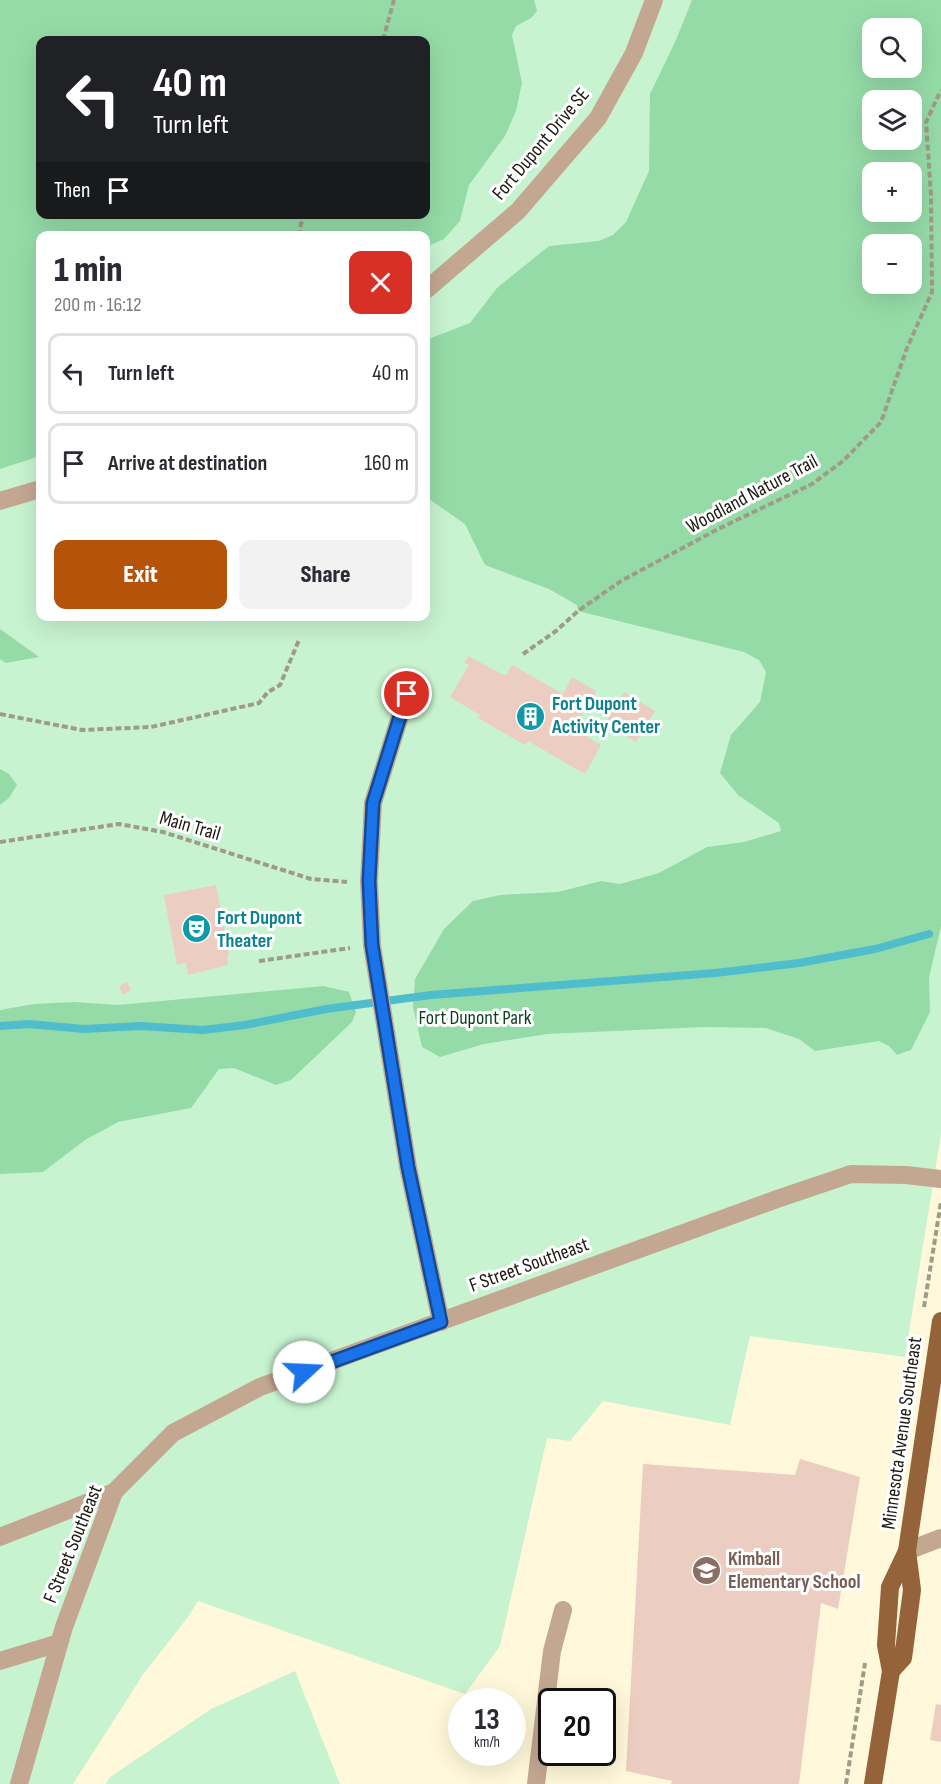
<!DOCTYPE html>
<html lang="en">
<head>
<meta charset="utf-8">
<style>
  body { margin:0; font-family:"Sofia Sans Condensed",sans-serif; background:#f2f2f3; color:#2b2b33; height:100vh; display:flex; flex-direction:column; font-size:22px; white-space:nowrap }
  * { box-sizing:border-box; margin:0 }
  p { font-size:20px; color:#7c7c81 }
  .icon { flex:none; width:33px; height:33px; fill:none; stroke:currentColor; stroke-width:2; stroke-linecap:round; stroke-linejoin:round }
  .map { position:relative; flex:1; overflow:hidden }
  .side { position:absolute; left:36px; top:231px; width:394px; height:390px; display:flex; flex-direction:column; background:#fff; border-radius:12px; box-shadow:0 6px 24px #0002 }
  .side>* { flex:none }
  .guide { position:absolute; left:36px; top:36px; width:394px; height:183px; border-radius:12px; box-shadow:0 6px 24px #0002; background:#202124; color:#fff; overflow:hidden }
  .controls { position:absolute; left:862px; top:18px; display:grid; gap:12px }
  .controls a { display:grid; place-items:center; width:60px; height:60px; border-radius:12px; background:#fff; box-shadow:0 6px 24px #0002; font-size:30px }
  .speed { position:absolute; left:448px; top:1688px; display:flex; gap:12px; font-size:30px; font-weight:700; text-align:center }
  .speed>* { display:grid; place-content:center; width:78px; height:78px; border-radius:50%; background:#fff; box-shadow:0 6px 24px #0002; line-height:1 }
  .speed small { font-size:15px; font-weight:400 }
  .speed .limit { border:3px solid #111; border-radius:9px; background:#fff; color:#111 }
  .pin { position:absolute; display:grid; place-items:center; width:51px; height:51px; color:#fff; margin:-26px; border:3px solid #fff; border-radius:50%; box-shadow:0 2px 6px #0007 }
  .me { position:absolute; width:66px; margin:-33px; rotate:70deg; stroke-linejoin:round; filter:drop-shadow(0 0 4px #0008) }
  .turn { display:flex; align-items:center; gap:21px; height:126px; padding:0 18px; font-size:27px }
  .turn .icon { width:78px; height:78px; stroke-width:2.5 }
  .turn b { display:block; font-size:42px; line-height:51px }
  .then { display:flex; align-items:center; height:57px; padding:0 18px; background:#0003; gap:12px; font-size:22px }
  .round { display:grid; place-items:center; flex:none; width:63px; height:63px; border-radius:12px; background:#f2f2f3 }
  .overview { display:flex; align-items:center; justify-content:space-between; height:102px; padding:0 18px }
  h1 { font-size:36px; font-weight:800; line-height:45px }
  .primary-button { display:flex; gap:12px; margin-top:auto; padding:12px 18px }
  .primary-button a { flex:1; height:69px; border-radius:12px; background:#b45309; color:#fff; font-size:24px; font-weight:800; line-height:69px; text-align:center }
  .primary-button a+a { background:#f2f2f3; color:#2b2b33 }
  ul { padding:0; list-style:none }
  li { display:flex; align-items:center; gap:18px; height:81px; margin:0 12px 9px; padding:0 6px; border:3px solid #e1e1e2; border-radius:12px }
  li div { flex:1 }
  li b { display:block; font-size:22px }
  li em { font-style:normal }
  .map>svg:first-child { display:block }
</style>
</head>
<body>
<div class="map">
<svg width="941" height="1784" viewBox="0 0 941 1784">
  <rect width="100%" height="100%" fill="#fff8db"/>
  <g fill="#c7f3d1" fill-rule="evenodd">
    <path d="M0 0H941V1134L905 1357 750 1336 730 1425 603 1401 570 1441 547 1438 500 1646 465 1694 198 1601 188 1617 144 1673 73 1784H0ZM873 28H912V68H873ZM40 40H426V214H40ZM873 100H912V140H873ZM873 172H912V212H873ZM40 236H426V616H40ZM873 244H912V284H873Z"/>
    <polygon points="295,1671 340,1784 106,1784 110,1777 211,1709"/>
  </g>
  <g fill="#95dba7" fill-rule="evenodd">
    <path d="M0 0H534L537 11 531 18 516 26 512 35 522 83 516 111 505 136 469 185 460 221 444 239 426 247V236H40V456L0 469ZM40 40H426V214H40Z"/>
    <path d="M692 0H941V926L929 978 930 1012 911 1050 897 1055 889 1046 879 1041 815 1051 799 1039 766 1028 703 1027 547 1034 484 1044 440 1057 422 1047 413 1007 415 979 444 929 473 901 500 895 558 892 601 881 620 884 659 873 707 847 744 842 781 831 779 823 738 795 720 773 731 735 760 702 766 672 759 660 744 652 578 611 577 605 549 589 485 565 465 524 426 497V340L470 323 497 288 549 246 599 241 613 235 626 222 649 171 650 94 676 40ZM873 28H912V68H873ZM873 100H912V140H873ZM873 172H912V212H873ZM873 244H912V284H873Z"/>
    <polygon points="0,629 39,657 6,663 0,659"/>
    <polygon points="0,769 9,774 17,785 9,798 0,805"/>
    <polygon points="324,986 349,992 356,1012 352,1022 291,1080 276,1085 234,1068 219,1069 191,1108 118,1122 85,1140 43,1172 0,1174 0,1010 34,1004 74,1002 118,1005"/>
  </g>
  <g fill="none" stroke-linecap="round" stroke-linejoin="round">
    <polyline stroke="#50bdcd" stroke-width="8" points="0,1026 29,1024 84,1029 140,1026 203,1030 245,1025 326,1009 431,995 715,973 799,963 875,949 929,934"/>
  </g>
  <g fill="#ebcdc1">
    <polygon points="468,656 506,676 512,665 563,694 572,677 596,691 574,729 601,745 585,774 528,741 525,745 478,718 480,715 450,697 469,665 464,663"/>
    <polygon points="624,692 655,711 636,742 605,724"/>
    <polygon points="216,885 229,955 227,956 228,965 188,975 186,962 177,965 164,895"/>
    <polygon points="127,982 131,990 123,995 119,986"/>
    <polygon points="800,1459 860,1477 838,1609 821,1603 799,1784 671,1784 672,1781 626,1771 643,1464 795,1475"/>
    <polygon points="936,1704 941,1705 941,1742 930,1740"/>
  </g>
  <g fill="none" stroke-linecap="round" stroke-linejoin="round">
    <g stroke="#9f9b86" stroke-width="4" stroke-dasharray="6 3" stroke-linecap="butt">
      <polyline points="383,40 394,0"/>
      <polyline points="301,236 300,228 304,214"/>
      <polyline points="523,654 556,631 578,611 621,581 718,529 812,484 843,461 881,422 907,348 932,292 931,195 926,122 941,90"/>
      <polyline points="0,714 82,730 151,727 259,703 268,692 280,685 299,640"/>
      <polyline points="0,842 119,824 163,832 311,879 347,882"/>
      <polyline points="259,961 350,948"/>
      <polyline points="924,1307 941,1202"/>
      <polyline points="846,1784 865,1663"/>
    </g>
    <g stroke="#c3a791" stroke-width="18">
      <polyline points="426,290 518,211 598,118 634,53 654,0"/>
      <polyline points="0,501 40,489"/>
      <polyline points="407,694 373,803 369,881 372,945 408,1167 441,1322"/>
      <polyline points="0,1537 114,1492"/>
      <polyline points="907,1551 941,1538"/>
      <polyline points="0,1661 59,1643"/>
      <polyline points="19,1784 64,1627 114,1492 173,1433 260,1387 777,1199 851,1174 906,1175 941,1179"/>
      <polyline points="536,1784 552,1651 563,1610"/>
    </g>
    <g stroke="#946339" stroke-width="18">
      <polyline points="891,1671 903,1658 912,1590 907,1551 941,1321"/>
      <polyline points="873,1784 891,1671 886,1645 890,1587 907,1551"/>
    </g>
  </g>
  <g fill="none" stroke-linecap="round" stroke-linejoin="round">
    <defs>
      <polyline id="route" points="304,1372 441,1322 408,1167 372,945 369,881 373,803 407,694"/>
    </defs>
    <use href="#route" stroke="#114b97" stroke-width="15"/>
    <use href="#route" stroke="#1a73e8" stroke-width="10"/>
  </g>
  <defs>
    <symbol id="building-disc" viewBox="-11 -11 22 22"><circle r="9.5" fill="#0f9aa8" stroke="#fff"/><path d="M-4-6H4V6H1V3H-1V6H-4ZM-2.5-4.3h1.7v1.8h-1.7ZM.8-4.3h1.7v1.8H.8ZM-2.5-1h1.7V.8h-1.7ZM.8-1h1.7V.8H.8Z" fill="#fff"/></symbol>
    <symbol id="theatre-disc" viewBox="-11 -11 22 22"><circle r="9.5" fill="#0f9aa8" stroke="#fff"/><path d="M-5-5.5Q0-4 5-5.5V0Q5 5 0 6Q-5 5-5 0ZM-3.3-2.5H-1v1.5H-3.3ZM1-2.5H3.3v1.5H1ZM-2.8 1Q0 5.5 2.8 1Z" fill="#fff"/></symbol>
    <symbol id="school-disc" viewBox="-11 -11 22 22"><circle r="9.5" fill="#8d6e63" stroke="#fff"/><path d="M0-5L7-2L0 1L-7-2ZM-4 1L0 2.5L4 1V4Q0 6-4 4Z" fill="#fff"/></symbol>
  </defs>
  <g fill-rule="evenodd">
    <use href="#building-disc" x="514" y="700" width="33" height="33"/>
    <use href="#theatre-disc" x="180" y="912" width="33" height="33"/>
    <use href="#school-disc" x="690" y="1554" width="33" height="33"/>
  </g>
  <g text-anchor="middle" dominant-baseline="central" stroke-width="6" stroke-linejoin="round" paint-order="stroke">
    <g font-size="20" fill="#1c1a10" stroke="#fff">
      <text transform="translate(541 144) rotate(-50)">Fort Dupont Drive SE</text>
      <text transform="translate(752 494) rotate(-28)">Woodland Nature Trail</text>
      <text transform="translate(190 826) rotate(16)">Main Trail</text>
      <text transform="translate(529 1265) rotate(-20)">F Street Southeast</text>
      <text transform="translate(902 1433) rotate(-82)">Minnesota Avenue Southeast</text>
      <text transform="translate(73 1544) rotate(-68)">F Street Southeast</text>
    </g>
    <g font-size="20" font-weight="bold" fill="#0d838f" stroke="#fff" text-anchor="start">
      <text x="552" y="704">Fort Dupont<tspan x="552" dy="23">Activity Center</tspan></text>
      <text x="217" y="918">Fort Dupont<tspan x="217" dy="23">Theater</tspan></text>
    </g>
    <g font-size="20" fill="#093f1f" stroke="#fff">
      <text x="475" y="1018">Fort Dupont Park</text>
    </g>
    <g font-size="20" font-weight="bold" fill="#785e54" stroke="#fff" text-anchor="start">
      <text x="728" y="1559">Kimball<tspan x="728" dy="23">Elementary School</tspan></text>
    </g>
  </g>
</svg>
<div class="controls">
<a><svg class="icon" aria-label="search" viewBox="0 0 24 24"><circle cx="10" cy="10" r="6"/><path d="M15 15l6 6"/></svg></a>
<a><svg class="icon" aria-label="layers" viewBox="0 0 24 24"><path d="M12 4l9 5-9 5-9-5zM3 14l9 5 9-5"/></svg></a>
<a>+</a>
<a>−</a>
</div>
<div class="speed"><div>13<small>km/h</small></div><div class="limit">20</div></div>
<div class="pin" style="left:407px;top:694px;background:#d93025"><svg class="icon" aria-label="arrive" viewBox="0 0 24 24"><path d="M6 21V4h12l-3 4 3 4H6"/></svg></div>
<svg class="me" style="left:304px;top:1372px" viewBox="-20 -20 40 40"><circle r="19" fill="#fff"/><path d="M0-13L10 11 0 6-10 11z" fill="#1a73e8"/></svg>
<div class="guide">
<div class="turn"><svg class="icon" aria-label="left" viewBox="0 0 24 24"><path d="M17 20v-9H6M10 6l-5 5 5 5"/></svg><div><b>40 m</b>Turn left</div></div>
<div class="then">Then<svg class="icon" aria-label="arrive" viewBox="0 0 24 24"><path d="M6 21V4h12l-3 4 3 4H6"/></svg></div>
</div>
<section class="side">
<div class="overview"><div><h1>1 min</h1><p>200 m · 16:12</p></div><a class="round" style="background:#d93025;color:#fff"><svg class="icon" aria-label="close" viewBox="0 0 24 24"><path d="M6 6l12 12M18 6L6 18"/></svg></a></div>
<ul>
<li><svg class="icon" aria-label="left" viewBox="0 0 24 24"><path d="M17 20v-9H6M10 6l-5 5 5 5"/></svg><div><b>Turn left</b></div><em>40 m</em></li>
<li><svg class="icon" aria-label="arrive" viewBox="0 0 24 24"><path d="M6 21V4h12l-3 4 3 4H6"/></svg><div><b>Arrive at destination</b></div><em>160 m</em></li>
</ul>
<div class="primary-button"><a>Exit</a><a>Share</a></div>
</section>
</div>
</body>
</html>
